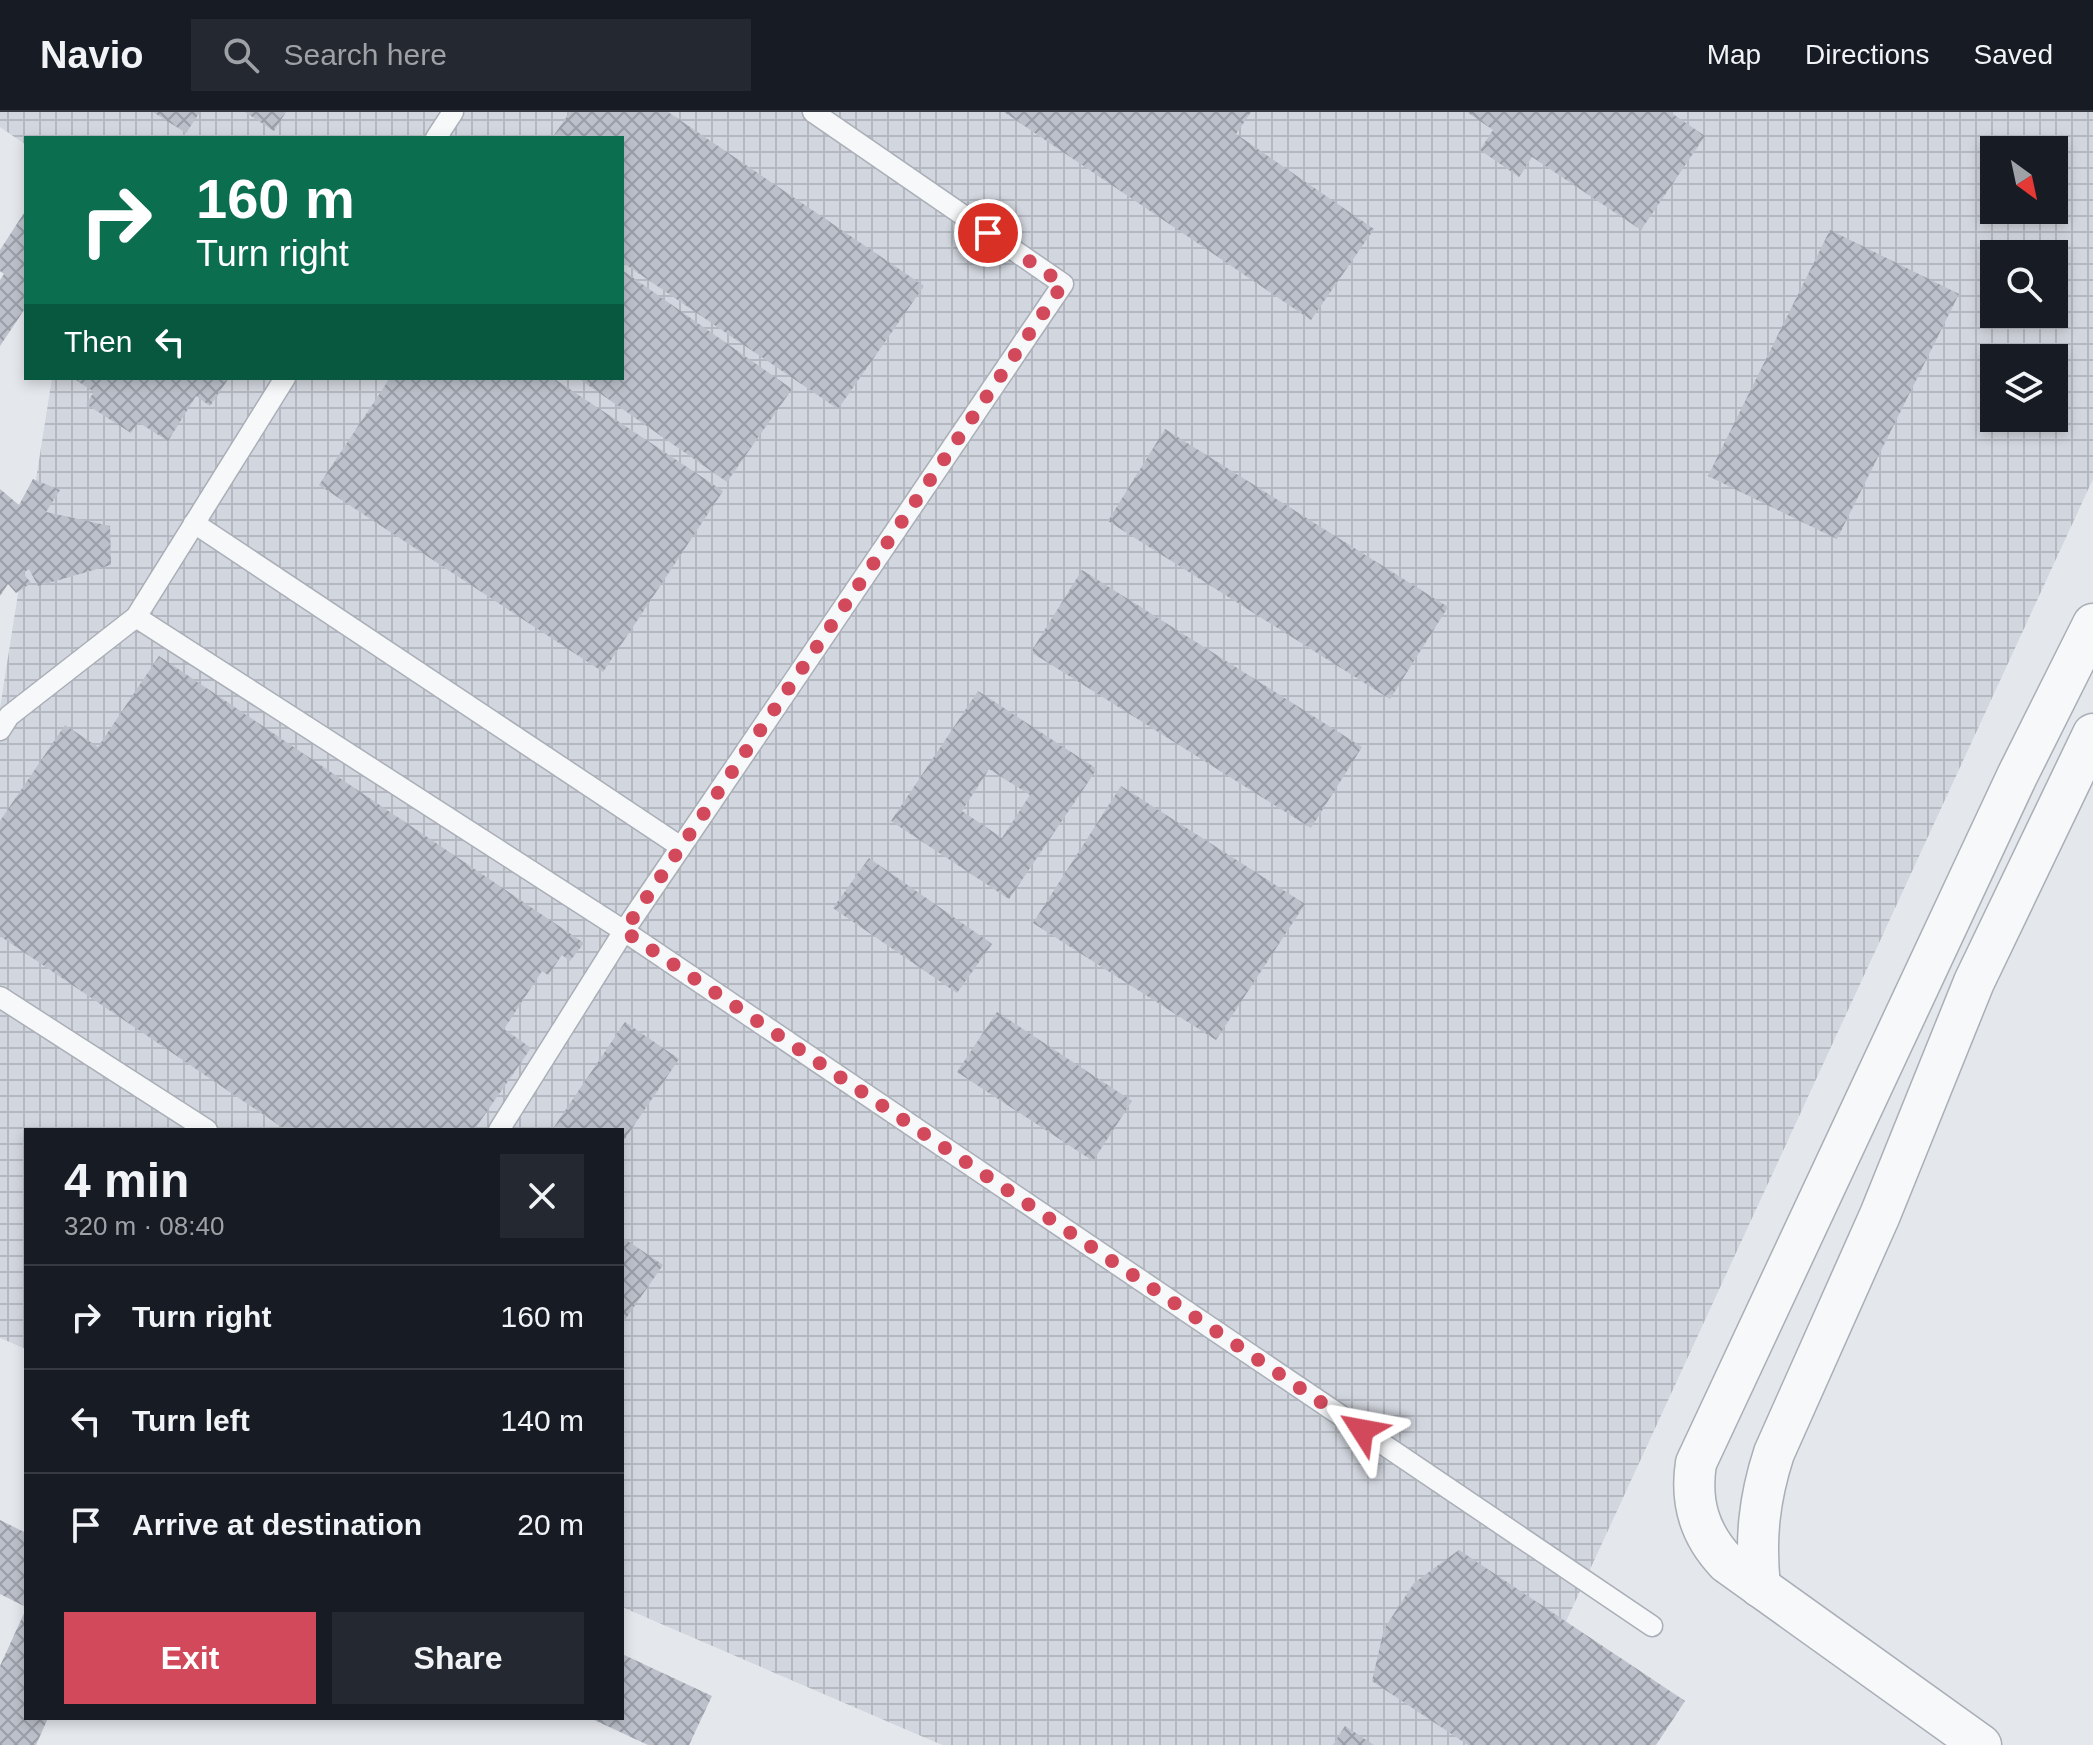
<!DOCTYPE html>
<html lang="en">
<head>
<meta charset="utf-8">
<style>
  body { margin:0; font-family:Arial,sans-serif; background:#242831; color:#f1f3f6; height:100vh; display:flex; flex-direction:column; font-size:30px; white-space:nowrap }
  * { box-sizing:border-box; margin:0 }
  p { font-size:26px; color:#9ea1a6 }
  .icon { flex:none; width:44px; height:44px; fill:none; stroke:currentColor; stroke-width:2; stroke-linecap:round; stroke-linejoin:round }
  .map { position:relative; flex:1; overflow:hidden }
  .panel { position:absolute; left:24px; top:1016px; width:600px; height:592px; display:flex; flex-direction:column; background:#171b24; border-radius:0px; box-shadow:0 4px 12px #0003 }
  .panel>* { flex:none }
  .guide { position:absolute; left:24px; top:24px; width:600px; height:244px; border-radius:0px; box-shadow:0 4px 12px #0003; background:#0b6e4f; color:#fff; overflow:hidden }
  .needle { width:52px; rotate:147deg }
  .tools { position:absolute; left:1980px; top:24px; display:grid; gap:16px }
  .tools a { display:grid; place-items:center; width:88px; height:88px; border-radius:0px; background:#171b24; box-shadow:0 4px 12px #0003; font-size:40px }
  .pin { position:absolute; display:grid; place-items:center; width:68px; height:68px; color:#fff; margin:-34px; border:4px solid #fff; border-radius:50%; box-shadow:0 2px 8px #0007 }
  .me { position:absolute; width:88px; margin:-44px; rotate:304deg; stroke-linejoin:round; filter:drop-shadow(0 0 6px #0008) }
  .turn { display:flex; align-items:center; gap:28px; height:168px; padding:0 40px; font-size:36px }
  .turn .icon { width:104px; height:104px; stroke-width:2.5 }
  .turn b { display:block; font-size:56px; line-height:68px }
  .then { display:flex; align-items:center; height:76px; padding:0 40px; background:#0003; gap:16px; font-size:30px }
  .round { display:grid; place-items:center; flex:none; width:84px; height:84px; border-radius:0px; background:#242831 }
  .headline { display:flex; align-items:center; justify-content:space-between; height:136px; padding:0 40px }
  h1 { font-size:48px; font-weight:700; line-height:60px }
  .button { display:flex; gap:16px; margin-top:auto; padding:16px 40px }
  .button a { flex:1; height:92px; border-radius:0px; background:#d1495b; color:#fff; font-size:32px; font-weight:700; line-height:92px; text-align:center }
  .button a+a { background:#242831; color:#f1f3f6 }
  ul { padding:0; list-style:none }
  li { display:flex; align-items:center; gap:24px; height:104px; padding:0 40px; border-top:2px solid #363941 }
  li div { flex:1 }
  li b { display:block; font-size:30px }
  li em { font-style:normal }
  header { display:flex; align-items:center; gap:48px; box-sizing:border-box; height:112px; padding:0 40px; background:#171b24; border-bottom:2px solid #363941 }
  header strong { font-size:38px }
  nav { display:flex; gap:44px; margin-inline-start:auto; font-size:28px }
  .search { width:560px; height:72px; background:#242831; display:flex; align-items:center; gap:20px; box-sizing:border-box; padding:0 28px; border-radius:0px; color:#9ea1a6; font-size:30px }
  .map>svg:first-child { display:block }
</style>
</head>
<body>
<header>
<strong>Navio</strong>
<div class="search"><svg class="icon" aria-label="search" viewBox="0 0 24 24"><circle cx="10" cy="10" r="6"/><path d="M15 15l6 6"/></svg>Search here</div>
<nav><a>Map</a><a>Directions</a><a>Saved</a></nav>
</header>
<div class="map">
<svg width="2093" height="1633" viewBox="0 0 2093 1633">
  <defs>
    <pattern id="industrial-grid" width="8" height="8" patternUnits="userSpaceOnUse" patternTransform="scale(2)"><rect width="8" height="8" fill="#d2d6de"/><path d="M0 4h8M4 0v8" fill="none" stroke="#b4b8c0"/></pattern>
    <pattern id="building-cross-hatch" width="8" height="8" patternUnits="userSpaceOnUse" patternTransform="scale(2)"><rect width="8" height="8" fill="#bbc0ca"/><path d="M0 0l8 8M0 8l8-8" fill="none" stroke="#989da6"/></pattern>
  </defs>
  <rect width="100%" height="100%" fill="#e4e7ec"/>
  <path fill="url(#industrial-grid)" fill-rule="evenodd" d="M0 0H2093V367L1509 1633H942L622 1495V1018H26V1237L0 1226V596L52 266H622V26H26V33L0 15ZM1994 38H2054V98H1994ZM1994 142H2054V202H1994ZM1994 246H2054V306H1994Z"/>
  <g fill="url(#building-cross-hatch)" fill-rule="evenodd">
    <polygon points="153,0 200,0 186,21"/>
    <polygon points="245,0 286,0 274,19"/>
    <polygon points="570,0 668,0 924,174 838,297 622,150 622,26 552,26"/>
    <polygon points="1004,0 1251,0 1236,22 1374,117 1311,208"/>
    <polygon points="1467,0 1670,0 1705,24 1641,118 1532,45 1519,65 1480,38 1493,18"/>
    <polygon points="26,98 26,195 0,234 0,168 4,162 0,159 0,138"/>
    <polygon points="1830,118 1959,182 1837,427 1708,364"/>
    <polygon points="622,158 792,277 727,370 578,266 622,266"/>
    <polygon points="73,266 229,266 210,294 196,284 168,329 138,310 131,321 86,292 94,280"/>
    <polygon points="390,266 553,266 723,379 603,560 319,373"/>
    <polygon points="1165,317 1448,495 1390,587 1108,409"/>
    <polygon points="33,367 60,378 46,400 110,414 111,453 38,474 29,457 23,461 31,471 16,481 8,472 0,484 0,377 19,393"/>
    <polygon points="1082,458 1362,635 1311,716 1031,540"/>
    <polygon points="159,544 584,831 570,849 562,843 548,863 542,859 504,917 531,936 474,1018 286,1018 0,824 0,709 65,613 98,635"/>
    <path d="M978 579 1097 657 1009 787 891 709ZM989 657 1030 683 1002 726 962 699Z"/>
    <polygon points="1121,674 1305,792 1216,928 1033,811"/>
    <polygon points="869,746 992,832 957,881 833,796"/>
    <polygon points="997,900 1132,989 1093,1049 957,960"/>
    <polygon points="625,910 679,947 622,1031 622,1018 552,1018"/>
    <polygon points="622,1125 663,1153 622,1212"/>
    <polygon points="0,1408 26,1421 26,1495 0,1482"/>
    <polygon points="1459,1438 1685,1589 1656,1633 1468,1633 1372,1569 1384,1517 1414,1471"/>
    <polygon points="26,1497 26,1606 48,1606 36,1633 0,1633 0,1554"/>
    <polygon points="622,1542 712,1584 689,1633 648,1633 590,1606 622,1606"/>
    <polygon points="1345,1614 1374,1633 1333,1633"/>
  </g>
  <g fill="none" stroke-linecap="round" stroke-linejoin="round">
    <defs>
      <g id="lane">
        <polyline points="436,26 453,0"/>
        <polyline points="194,411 681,735"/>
        <polyline points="136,505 624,819 1652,1514"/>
        <polyline points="0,618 9,604 136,505 285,266"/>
        <polyline points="0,885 207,1018"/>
        <polyline points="499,1018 624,819 1063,172 813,0"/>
      </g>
      <g id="street">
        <path d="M1760 1475C1755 1427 1759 1387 1774 1341L1880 1103 1974 870 2093 622"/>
        <path d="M1981 1633 1727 1451C1699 1422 1690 1390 1696 1351L2017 664 2093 512"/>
      </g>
    </defs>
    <use href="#lane" stroke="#a9aeb7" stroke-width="23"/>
    <use href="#street" stroke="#a9aeb7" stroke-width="43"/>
    <use href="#lane" stroke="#f7f8fa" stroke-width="20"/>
    <use href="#street" stroke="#f7f8fa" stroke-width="40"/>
  </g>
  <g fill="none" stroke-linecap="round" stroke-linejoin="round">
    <polyline stroke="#d1495b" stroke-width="14" stroke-dasharray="0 25.2" points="988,121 1063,172 624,819 1362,1318"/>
  </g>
</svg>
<div class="tools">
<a><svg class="needle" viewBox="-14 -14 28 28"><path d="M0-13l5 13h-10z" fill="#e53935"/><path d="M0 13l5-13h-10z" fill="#9ea1a6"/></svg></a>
<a><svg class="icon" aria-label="search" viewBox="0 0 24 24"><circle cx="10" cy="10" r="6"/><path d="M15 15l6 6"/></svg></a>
<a><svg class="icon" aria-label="layers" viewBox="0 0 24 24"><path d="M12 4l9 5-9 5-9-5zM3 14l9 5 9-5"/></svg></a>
</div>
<div class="pin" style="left:988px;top:121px;background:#d93025"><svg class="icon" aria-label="arrive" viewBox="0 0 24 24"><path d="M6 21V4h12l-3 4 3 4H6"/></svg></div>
<svg class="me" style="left:1362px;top:1318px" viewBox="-20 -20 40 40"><path d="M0-17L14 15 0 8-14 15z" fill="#d1495b" stroke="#fff" stroke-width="4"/></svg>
<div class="guide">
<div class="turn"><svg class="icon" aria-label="right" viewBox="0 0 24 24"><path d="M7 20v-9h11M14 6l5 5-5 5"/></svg><div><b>160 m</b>Turn right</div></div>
<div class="then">Then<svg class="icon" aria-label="left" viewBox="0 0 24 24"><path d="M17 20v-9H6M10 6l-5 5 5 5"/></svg></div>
</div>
<section class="panel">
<div class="headline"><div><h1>4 min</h1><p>320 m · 08:40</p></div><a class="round"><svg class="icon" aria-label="close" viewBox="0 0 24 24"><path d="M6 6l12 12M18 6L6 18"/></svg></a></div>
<ul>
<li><svg class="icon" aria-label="right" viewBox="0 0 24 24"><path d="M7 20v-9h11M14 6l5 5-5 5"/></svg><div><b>Turn right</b></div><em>160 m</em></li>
<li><svg class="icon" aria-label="left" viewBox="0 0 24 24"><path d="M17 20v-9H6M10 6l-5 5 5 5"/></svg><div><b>Turn left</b></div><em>140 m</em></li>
<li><svg class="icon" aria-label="arrive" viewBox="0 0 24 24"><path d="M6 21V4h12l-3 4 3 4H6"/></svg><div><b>Arrive at destination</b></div><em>20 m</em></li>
</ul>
<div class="button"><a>Exit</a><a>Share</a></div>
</section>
</div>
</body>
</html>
